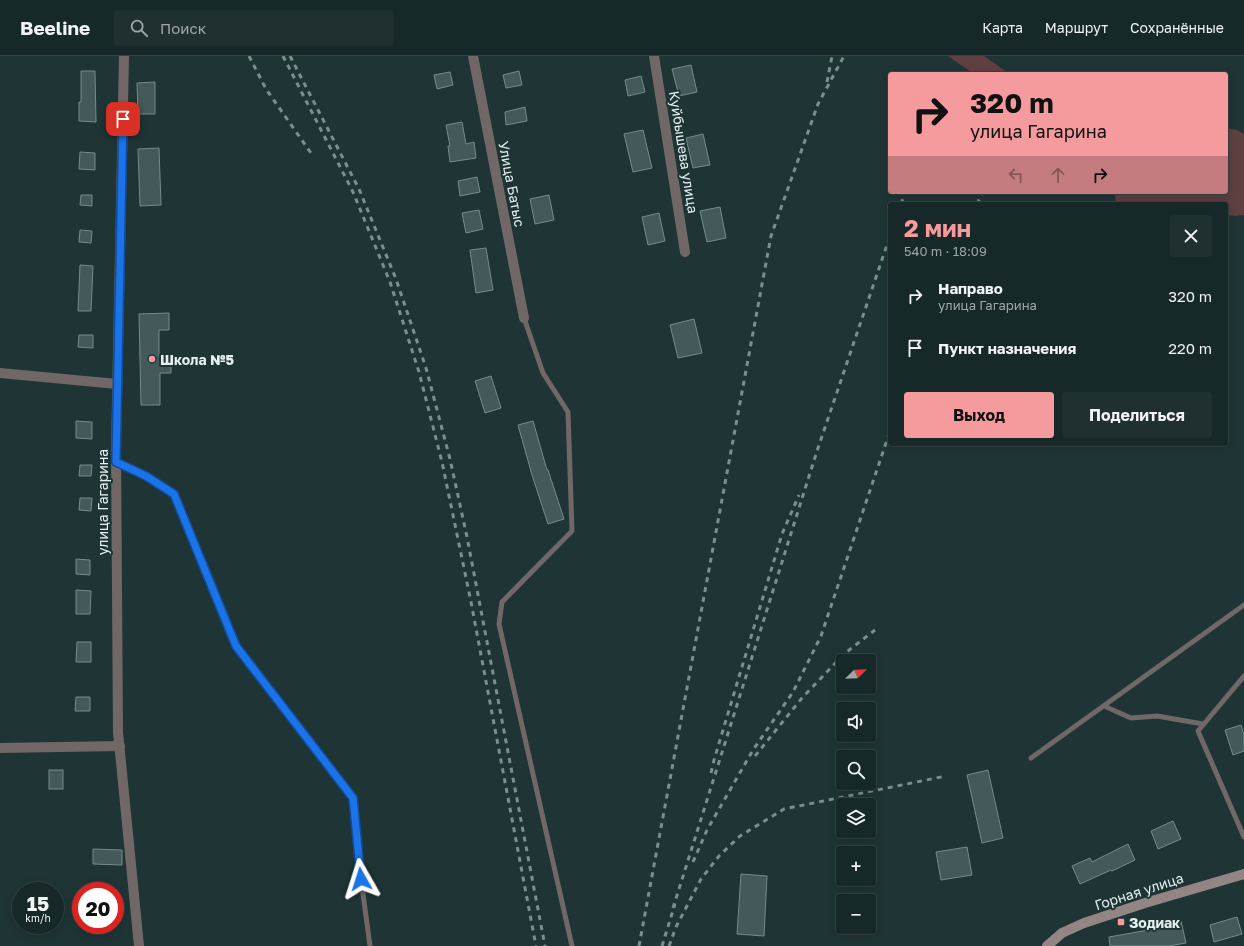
<!DOCTYPE html>
<html lang="ru">
<head>
<meta charset="utf-8">
<style>
  body { margin:0; font-family:"Golos Text",sans-serif; background:#203030; color:#f1f3f6; height:100vh; display:flex; flex-direction:column; font-size:15px; white-space:nowrap }
  * { box-sizing:border-box; margin:0 }
  p { font-size:13px; color:#9ea6a8 }
  .icon { flex:none; width:22px; height:22px; fill:none; stroke:currentColor; stroke-width:2; stroke-linecap:round; stroke-linejoin:round }
  .map { position:relative; flex:1; overflow:hidden }
  .drawer { position:absolute; left:888px; top:146px; width:340px; height:244px; display:flex; flex-direction:column; background:#172828; border-radius:4px; box-shadow:0 2px 10px #0003,0 0 0 1px #364445 }
  .drawer>* { flex:none }
  .banner { position:absolute; left:888px; top:16px; width:340px; height:122px; border-radius:4px; box-shadow:0 2px 10px #0003,0 0 0 1px #364445; background:#f59b9e; color:#111; overflow:hidden }
  .needle { width:26px; rotate:67deg }
  .fabs { position:absolute; left:836px; top:598px; display:grid; gap:8px }
  .fabs a { display:grid; place-items:center; width:40px; height:40px; border-radius:4px; background:#172828; box-shadow:0 2px 10px #0003,0 0 0 1px #364445; font-size:20px }
  .speed { position:absolute; left:12px; top:826px; display:flex; gap:8px; font-size:20px; font-weight:700; text-align:center }
  .speed>* { display:grid; place-content:center; width:52px; height:52px; border-radius:50%; background:#172828; box-shadow:0 2px 10px #0003,0 0 0 1px #364445; line-height:1 }
  .speed small { font-size:10px; font-weight:400 }
  .speed .limit { border:6px solid #d22; background:#fff; color:#111 }
  .pin { position:absolute; display:grid; place-items:center; width:34px; height:34px; color:#fff; margin:-17px; border-radius:8px; box-shadow:0 2px 6px #0006 }
  .me { position:absolute; width:44px; margin:-22px; rotate:354deg; stroke-linejoin:round; filter:drop-shadow(0 0 3px #0008) }
  .turn { display:flex; align-items:center; gap:14px; height:84px; padding:0 16px; font-size:18px }
  .turn .icon { width:52px; height:52px; stroke-width:2.5 }
  .turn b { display:block; font-size:28px; line-height:34px }
  .lanes { display:flex; align-items:center; height:38px; padding:0 16px; background:#0003; justify-content:center; gap:20px; direction:ltr }
  .lanes .off { opacity:.35 }
  .round { display:grid; place-items:center; flex:none; width:42px; height:42px; border-radius:4px; background:#203030 }
  .overview { display:flex; align-items:center; justify-content:space-between; height:68px; padding:0 16px }
  h1 { font-size:24px; font-weight:700; line-height:30px; color:#f59b9e }
  .cta { display:flex; gap:8px; margin-top:auto; padding:8px 16px }
  .cta a { flex:1; height:46px; border-radius:4px; background:#f59b9e; color:#111; font-size:16px; font-weight:700; line-height:46px; text-align:center }
  .cta a+a { background:#203030; color:#f1f3f6 }
  ul { padding:0; list-style:none }
  li { display:flex; align-items:center; gap:12px; height:52px; padding:0 16px }
  li div { flex:1 }
  li b { display:block; font-size:15px }
  li em { font-style:normal }
  header { display:flex; align-items:center; gap:24px; box-sizing:border-box; height:56px; padding:0 20px; background:#172828; border-bottom:1px solid #364445 }
  header strong { font-size:19px }
  nav { display:flex; gap:22px; margin-inline-start:auto; font-size:14px }
  .search { width:280px; height:36px; background:#203030; display:flex; align-items:center; gap:10px; box-sizing:border-box; padding:0 14px; border-radius:4px; color:#9ea6a8; font-size:15px }
  .map>svg:first-child { display:block }
</style>
</head>
<body>
<header>
<strong>Beeline</strong>
<div class="search"><svg class="icon" aria-label="search" viewBox="0 0 24 24"><circle cx="10" cy="10" r="6"/><path d="M15 15l6 6"/></svg>Поиск</div>
<nav><a>Карта</a><a>Маршрут</a><a>Сохранённые</a></nav>
</header>
<div class="map">
<svg width="1244" height="890" viewBox="0 0 1244 890">
  <rect width="100%" height="100%" fill="#1f3535"/>
  <g fill="#5e4041">
    <polygon points="948,0 984,0 1010,18 974,18"/>
    <polygon points="1226,72 1237,74 1244,78 1244,159 1235,160 1226,159 1226,148 1116,148 1115,136 1226,136"/>
  </g>
  <g fill="#445a5a" stroke="#748c8c">
    <polygon points="691,9 697,36 679,40 672,13"/>
    <polygon points="81,15 95,15 96,66 79,65 79,46 81,46"/>
    <polygon points="519,15 522,29 506,32 503,19"/>
    <polygon points="450,16 453,29 437,33 434,19"/>
    <polygon points="641,20 645,36 628,40 625,24"/>
    <polygon points="155,26 155,58 138,58 137,27"/>
    <polygon points="525,51 527,65 506,69 505,56"/>
    <polygon points="462,66 466,88 474,86 476,102 450,106 448,90 450,90 446,69"/>
    <polygon points="643,74 652,112 633,116 624,78"/>
    <polygon points="703,78 710,109 693,112 686,82"/>
    <polygon points="159,92 161,149 140,150 138,93"/>
    <polygon points="80,96 95,97 95,114 79,113"/>
    <polygon points="477,121 480,136 460,140 458,125"/>
    <polygon points="81,139 92,139 92,150 80,149"/>
    <polygon points="549,139 554,164 535,168 530,143"/>
    <polygon points="720,151 726,182 707,186 700,155"/>
    <polygon points="479,154 483,173 466,177 462,157"/>
    <polygon points="659,157 665,185 648,189 642,161"/>
    <polygon points="80,174 92,175 91,187 79,186"/>
    <polygon points="486,192 493,234 476,237 470,194"/>
    <polygon points="80,209 93,210 91,255 78,255"/>
    <polygon points="169,257 169,274 159,274 159,300 171,300 171,317 160,317 160,349 141,349 139,258"/>
    <polygon points="694,263 702,297 678,302 670,269"/>
    <polygon points="79,279 93,279 93,292 78,291"/>
    <polygon points="491,320 501,352 485,357 475,325"/>
    <polygon points="76,365 92,366 92,383 76,382"/>
    <polygon points="533,365 547,414 548,414 564,463 548,468 532,419 518,369"/>
    <polygon points="80,409 92,409 91,420 79,420"/>
    <polygon points="80,442 92,442 91,455 79,454"/>
    <polygon points="76,503 90,504 90,519 76,518"/>
    <polygon points="76,534 91,535 90,558 76,558"/>
    <polygon points="77,586 91,586 91,606 76,606"/>
    <polygon points="76,641 90,641 90,655 75,655"/>
    <polygon points="1241,669 1244,679 1244,695 1233,699 1225,674"/>
    <rect x="49" y="714" width="14" height="19"/>
    <polygon points="988,714 1003,782 982,787 967,719"/>
    <polygon points="1173,765 1181,783 1158,793 1151,775"/>
    <polygon points="1128,788 1135,804 1112,815 1111,814 1080,828 1072,810 1090,802 1092,806"/>
    <polygon points="967,791 972,819 941,824 936,796"/>
    <polygon points="93,793 122,794 122,809 93,808"/>
    <polygon points="741,818 767,820 764,880 737,878"/>
    <polygon points="1237,861 1242,878 1214,886 1210,869"/>
    <polygon points="1181,865 1186,887 1169,890 1110,890 1109,881 1165,871 1164,868"/>
  </g>
  <g fill="none" stroke-linecap="round" stroke-linejoin="round">
    <g stroke="#716767" stroke-width="5">
      <polyline points="524,262 543,317 568,356 572,475 502,546 499,568 572,890"/>
      <polyline points="116,406 146,420 174,438 236,591 353,742 361,823 370,890"/>
      <polyline points="1244,620 1198,675 1244,781"/>
      <polyline points="1104,650 1131,662 1157,660 1203,668"/>
      <polyline points="1031,702 1244,549"/>
    </g>
    <g stroke="#716767" stroke-width="10">
      <polyline points="124,0 116,393 118,676 139,890"/>
      <polyline points="473,0 524,262"/>
      <polyline points="654,0 685,196"/>
      <polyline points="0,317 117,328"/>
      <polyline points="0,692 120,690"/>
    </g>
    <polyline stroke="#948585" stroke-width="10" points="1047,890 1062,877 1084,867 1145,847 1244,818"/>
    <g stroke="#7c8e8d" stroke-width="3" stroke-dasharray="5 5" stroke-linecap="butt">
      <polyline points="249,0 266,33 313,100"/>
      <polyline points="283,0 353,136 390,226 419,316 442,406 471,546 536,890"/>
      <polyline points="290,0 359,133 396,223 426,312 450,403 467,481 545,890"/>
      <polyline points="827,26 832,0"/>
      <polyline points="901,148 905,136"/>
      <polyline points="977,148 983,136"/>
      <polyline points="755,700 802,642 844,598 875,574"/>
      <polyline points="711,717 714,704 782,478 799,439"/>
      <polyline points="693,806 707,774 753,694 793,636 821,580 890,375"/>
      <polyline points="673,852 817,395 890,180"/>
      <polyline points="639,890 771,180 818,48 844,0"/>
      <polyline points="662,890 675,848"/>
      <polyline points="669,890 676,871 701,823 719,800 740,780 784,753 946,720"/>
    </g>
  </g>
  <g fill="none" stroke-linecap="round" stroke-linejoin="round">
    <defs>
      <polyline id="route" points="123,63 116,406 146,420 174,438 236,590 353,742 361,823"/>
    </defs>
    <use href="#route" stroke="#114b97" stroke-width="10"/>
    <use href="#route" stroke="#1a73e8" stroke-width="7"/>
  </g>
  <g fill="#f59b9e" stroke="#1f3535" stroke-width="1.5">
    <circle cx="152" cy="303" r="4"/>
    <rect x="1117" y="862" width="8" height="8" rx="2"/>
  </g>
  <g text-anchor="middle" dominant-baseline="central" stroke-width="4" stroke-linejoin="round" paint-order="stroke">
    <g font-size="14" fill="#e3f0ef" stroke="#1f3535">
      <text transform="translate(684 96) rotate(81)">Куйбышева улица</text>
      <text transform="translate(512 128) rotate(79)">Улица Батыс</text>
      <text transform="translate(102 446) rotate(-90)">улица Гагарина</text>
      <text transform="translate(1139 835) rotate(-18)">Горная улица</text>
    </g>
    <g font-size="14" font-weight="bold" fill="#e3f0ef" stroke="#1f3535" text-anchor="start">
      <text x="160" y="303">Школа №5</text>
      <text x="1129" y="866">Зодиак</text>
    </g>
  </g>
</svg>
<div class="fabs">
<a><svg class="needle" viewBox="-14 -14 28 28"><path d="M0-13l5 13h-10z" fill="#e53935"/><path d="M0 13l5-13h-10z" fill="#9ea6a8"/></svg></a>
<a><svg class="icon" aria-label="sound" viewBox="0 0 24 24"><path d="M4 9h4l5-4v14l-5-4H4zM17 9q2 3 0 6"/></svg></a>
<a><svg class="icon" aria-label="search" viewBox="0 0 24 24"><circle cx="10" cy="10" r="6"/><path d="M15 15l6 6"/></svg></a>
<a><svg class="icon" aria-label="layers" viewBox="0 0 24 24"><path d="M12 4l9 5-9 5-9-5zM3 14l9 5 9-5"/></svg></a>
<a>+</a>
<a>−</a>
</div>
<div class="speed"><div>15<small>km/h</small></div><div class="limit">20</div></div>
<div class="pin" style="left:123px;top:63px;background:#d93025"><svg class="icon" aria-label="arrive" viewBox="0 0 24 24"><path d="M6 21V4h12l-3 4 3 4H6"/></svg></div>
<svg class="me" style="left:361px;top:823px" viewBox="-20 -20 40 40"><path d="M0-17L14 15 0 8-14 15z" fill="#1a73e8" stroke="#fff" stroke-width="4"/></svg>
<div class="banner">
<div class="turn"><svg class="icon" aria-label="right" viewBox="0 0 24 24"><path d="M7 20v-9h11M14 6l5 5-5 5"/></svg><div><b>320 m</b>улица Гагарина</div></div>
<div class="lanes"><svg class="icon off" aria-label="left" viewBox="0 0 24 24"><path d="M17 20v-9H6M10 6l-5 5 5 5"/></svg><svg class="icon off" aria-label="ahead" viewBox="0 0 24 24"><path d="M12 20V5M6 11l6-6 6 6"/></svg><svg class="icon" aria-label="right" viewBox="0 0 24 24"><path d="M7 20v-9h11M14 6l5 5-5 5"/></svg></div>
</div>
<section class="drawer">
<div class="overview"><div><h1>2 мин</h1><p>540 m · 18:09</p></div><a class="round"><svg class="icon" aria-label="close" viewBox="0 0 24 24"><path d="M6 6l12 12M18 6L6 18"/></svg></a></div>
<ul>
<li><svg class="icon" aria-label="right" viewBox="0 0 24 24"><path d="M7 20v-9h11M14 6l5 5-5 5"/></svg><div><b>Направо</b><p>улица Гагарина</p></div><em>320 m</em></li>
<li><svg class="icon" aria-label="arrive" viewBox="0 0 24 24"><path d="M6 21V4h12l-3 4 3 4H6"/></svg><div><b>Пункт назначения</b></div><em>220 m</em></li>
</ul>
<div class="cta"><a>Выход</a><a>Поделиться</a></div>
</section>
</div>
</body>
</html>
